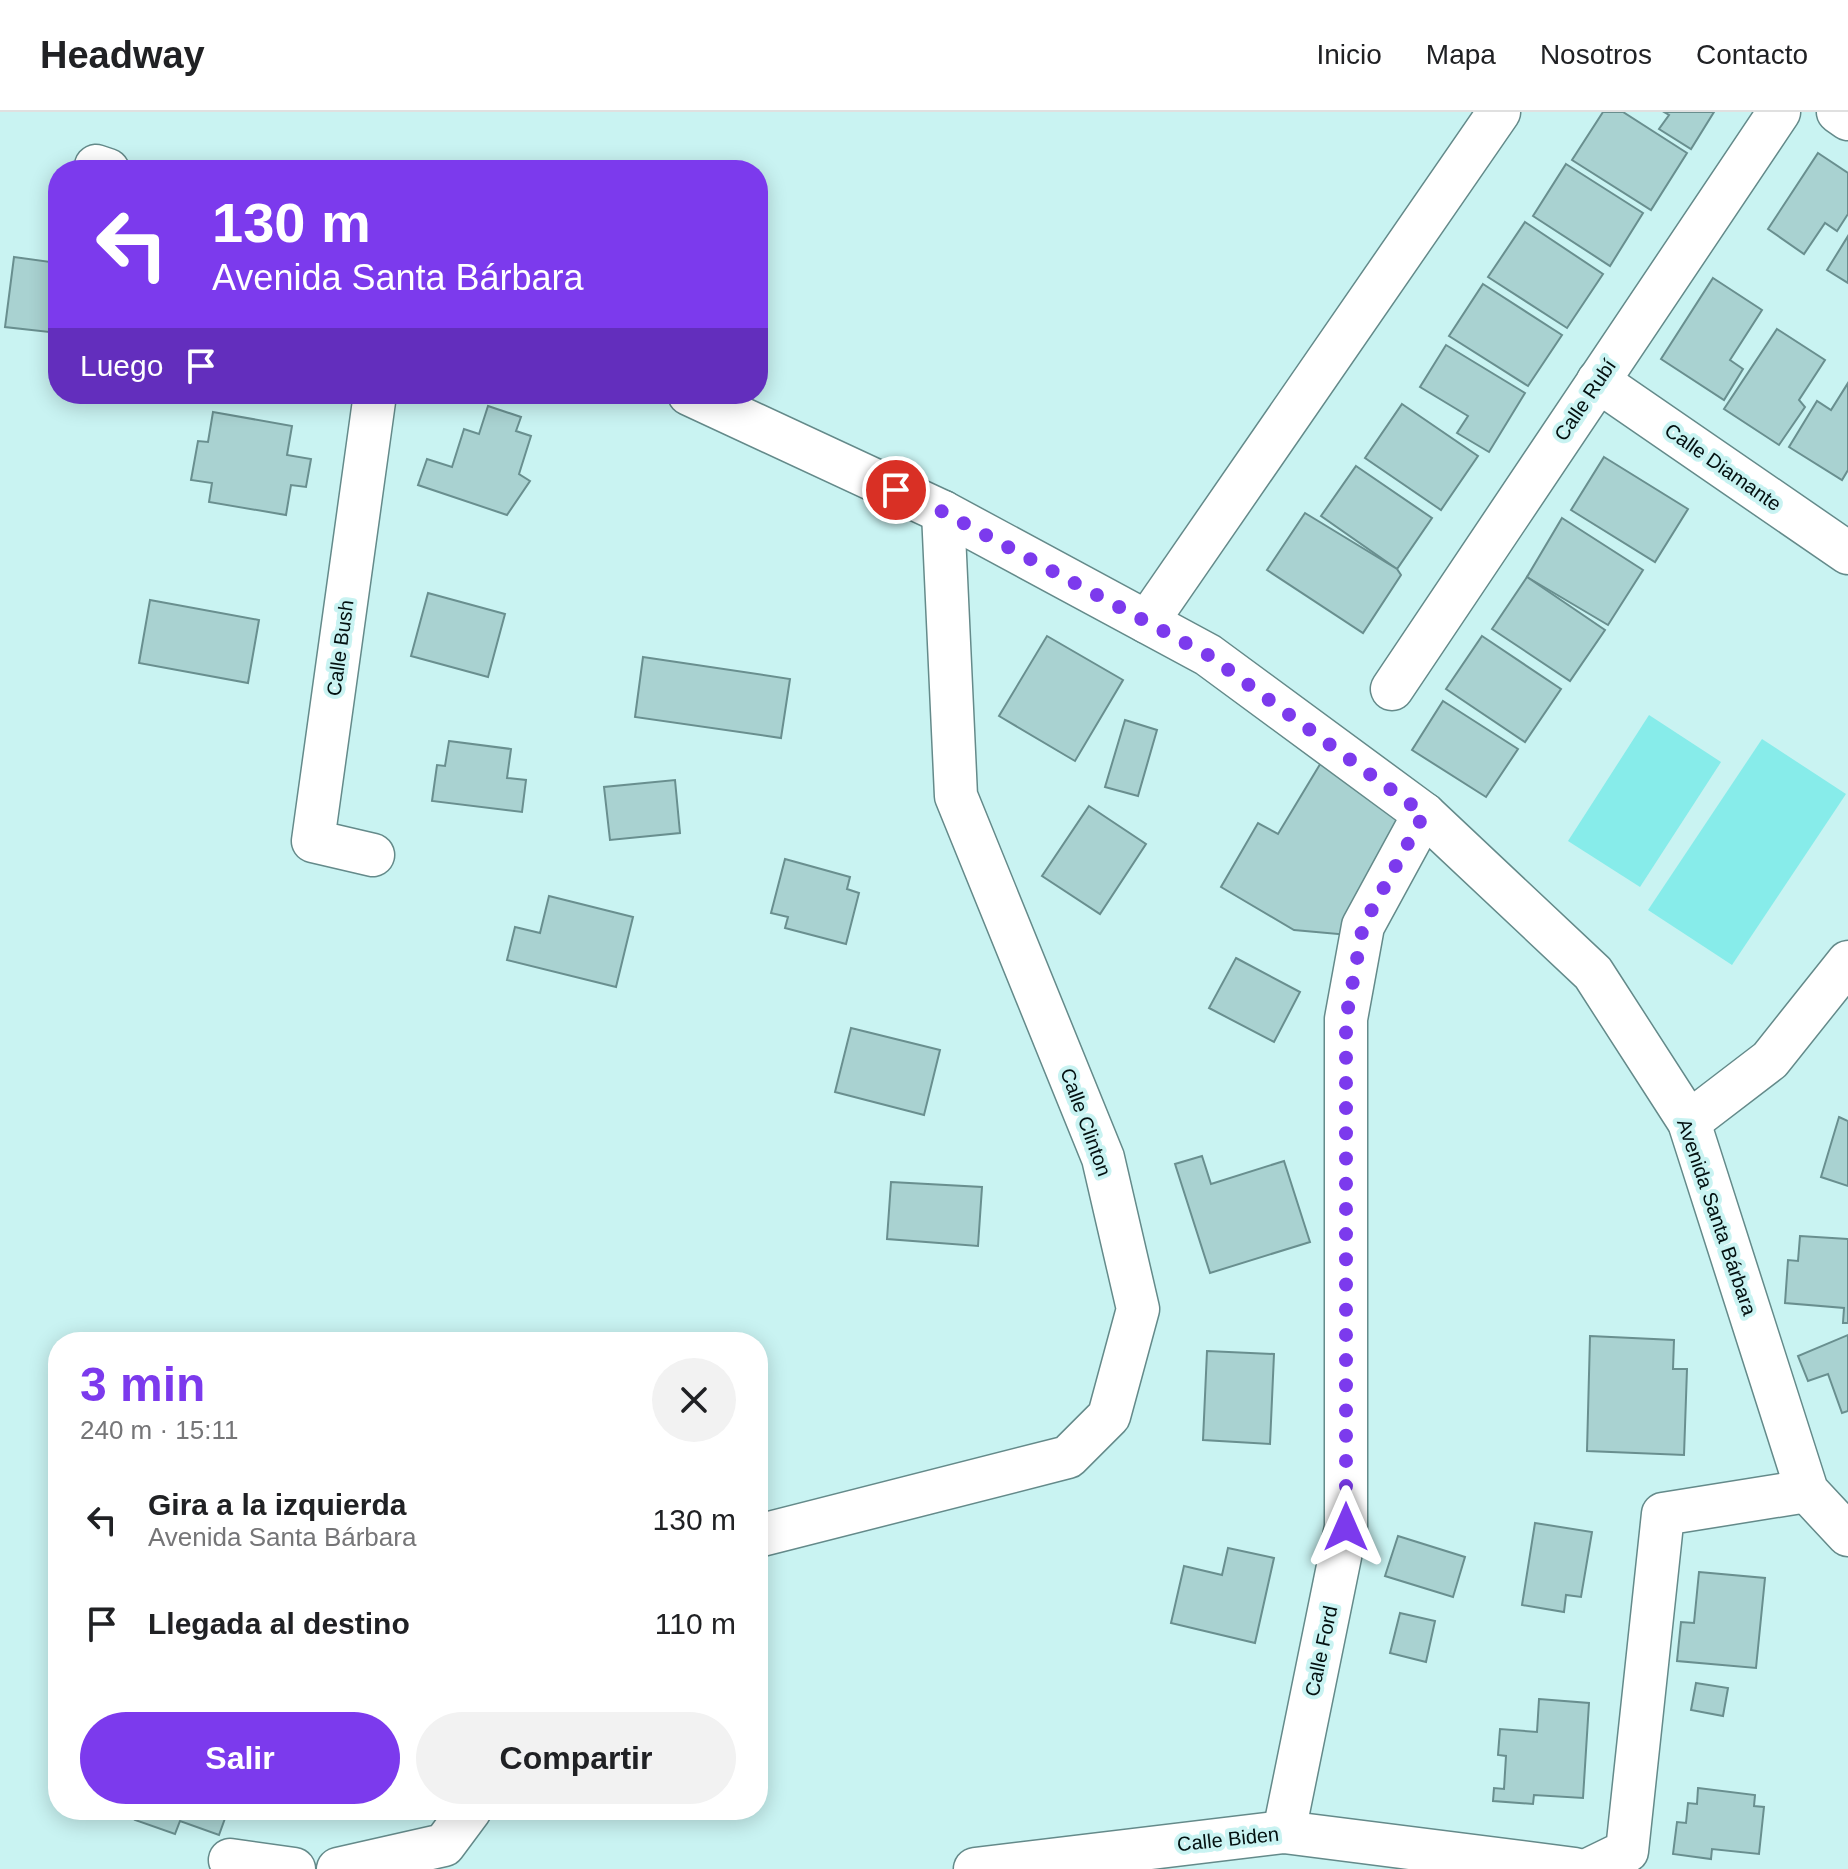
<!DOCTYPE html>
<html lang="es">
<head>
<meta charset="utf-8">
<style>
  body { margin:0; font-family:Helvetica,sans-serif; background:#f2f2f2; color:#202124; height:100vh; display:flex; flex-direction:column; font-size:30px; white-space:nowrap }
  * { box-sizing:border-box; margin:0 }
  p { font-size:26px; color:#757577 }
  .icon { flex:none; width:44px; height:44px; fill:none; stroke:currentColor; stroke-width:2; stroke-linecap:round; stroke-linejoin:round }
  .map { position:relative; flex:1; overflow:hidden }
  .drawer { position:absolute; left:48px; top:1220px; width:720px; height:488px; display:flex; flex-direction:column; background:#fff; border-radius:32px; box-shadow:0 4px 20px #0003 }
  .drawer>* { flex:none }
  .banner { position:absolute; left:48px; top:48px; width:720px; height:244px; border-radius:32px; box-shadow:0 4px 20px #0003; background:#7c3aed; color:#fff; overflow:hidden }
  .pin { position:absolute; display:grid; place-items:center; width:68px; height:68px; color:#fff; margin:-34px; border:4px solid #fff; border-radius:50%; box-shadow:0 2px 8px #0007 }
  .me { position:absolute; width:88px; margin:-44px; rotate:0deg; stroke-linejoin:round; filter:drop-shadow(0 0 6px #0008) }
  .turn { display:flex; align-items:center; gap:28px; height:168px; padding:0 32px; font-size:36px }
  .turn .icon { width:104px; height:104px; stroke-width:2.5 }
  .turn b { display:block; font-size:56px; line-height:68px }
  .then { display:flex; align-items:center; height:76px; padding:0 32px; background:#0003; gap:16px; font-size:30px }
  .round { display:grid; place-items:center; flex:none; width:84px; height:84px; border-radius:42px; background:#f2f2f2 }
  .summary { display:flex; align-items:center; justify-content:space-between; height:136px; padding:0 32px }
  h1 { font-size:48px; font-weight:700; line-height:60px; color:#7c3aed }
  .cta { display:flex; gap:16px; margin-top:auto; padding:16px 32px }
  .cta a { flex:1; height:92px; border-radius:48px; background:#7c3aed; color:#fff; font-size:32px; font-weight:700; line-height:92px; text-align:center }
  .cta a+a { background:#f2f2f2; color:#202124 }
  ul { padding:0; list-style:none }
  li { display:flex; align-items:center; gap:24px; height:104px; padding:0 32px }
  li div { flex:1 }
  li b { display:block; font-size:30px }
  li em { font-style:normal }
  header { display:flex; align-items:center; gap:48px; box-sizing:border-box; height:112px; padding:0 40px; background:#fff; border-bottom:2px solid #e0e0e0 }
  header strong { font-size:38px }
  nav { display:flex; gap:44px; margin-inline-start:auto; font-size:28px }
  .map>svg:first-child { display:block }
</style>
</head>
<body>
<header>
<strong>Headway</strong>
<nav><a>Inicio</a><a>Mapa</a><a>Nosotros</a><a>Contacto</a></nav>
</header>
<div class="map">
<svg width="1848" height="1757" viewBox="0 0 1848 1757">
  <rect width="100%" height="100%" fill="#c9f3f2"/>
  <g fill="#87ecea">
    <polygon points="1649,603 1721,650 1640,775 1568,729"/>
    <polygon points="1762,627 1846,682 1732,853 1648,798"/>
  </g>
  <g fill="#a9d2d1" stroke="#698f8f" stroke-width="2">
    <polygon points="1603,0 1623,0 1687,41 1651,98 1572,48"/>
    <polygon points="1664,0 1714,0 1691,37 1659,17 1669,3"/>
    <polygon points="1818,41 1848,61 1848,102 1837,119 1825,111 1804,142 1768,117"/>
    <polygon points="1566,52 1643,101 1610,154 1533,104"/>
    <polygon points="1525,110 1603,162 1567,216 1488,165"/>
    <polygon points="1848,124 1848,171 1827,158"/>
    <polygon points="14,145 58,151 58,221 5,215"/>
    <polygon points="1713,166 1762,198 1730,248 1743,257 1724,288 1661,247"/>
    <polygon points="1483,172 1562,223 1528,274 1449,224"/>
    <polygon points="1777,217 1825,248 1799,288 1805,295 1779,333 1724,297"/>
    <polygon points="1446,233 1525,281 1489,340 1457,321 1468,304 1420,275"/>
    <polygon points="1848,271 1848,358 1842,368 1789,335 1817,289 1831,298"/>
    <polygon points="1402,292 1478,344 1441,398 1365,346"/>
    <polygon points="488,294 521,305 516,319 531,324 519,362 530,369 507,403 418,373 427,347 452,355 464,317 479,322"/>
    <polygon points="213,300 292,314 287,343 311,347 306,375 291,373 286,403 209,390 212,371 191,368 198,329 208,330"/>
    <polygon points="1604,345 1688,397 1655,450 1571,398"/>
    <polygon points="1356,354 1432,406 1397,457 1321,404"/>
    <polygon points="1305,401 1397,457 1401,463 1363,521 1267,458"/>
    <polygon points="1562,406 1643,458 1608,513 1527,465"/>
    <polygon points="1527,465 1605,518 1570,569 1492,517"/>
    <polygon points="428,481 505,502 488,565 411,544"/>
    <polygon points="150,488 259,508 248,571 139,551"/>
    <polygon points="1047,524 1123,568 1075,649 999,604"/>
    <polygon points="1482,524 1561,577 1525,630 1446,577"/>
    <polygon points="643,545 790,567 781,626 635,605"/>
    <polygon points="1443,589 1518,637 1486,685 1412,638"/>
    <polygon points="1125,608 1157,618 1138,684 1105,675"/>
    <polygon points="449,629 511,637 507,666 526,668 522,700 432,689 437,653 445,654"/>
    <polygon points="1322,649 1418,705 1349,823 1294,818 1221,775 1258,711 1278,722"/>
    <polygon points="675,668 680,721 610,728 604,675"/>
    <polygon points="1089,694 1146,732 1100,802 1042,764"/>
    <polygon points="785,747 850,765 847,777 859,781 846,832 785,816 788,805 771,801"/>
    <polygon points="549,784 633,805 616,875 507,848 515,815 540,821"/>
    <polygon points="1236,846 1300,880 1274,930 1209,896"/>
    <polygon points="851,916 940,938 924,1003 835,980"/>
    <polygon points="1839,1005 1848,1009 1848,1074 1821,1065"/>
    <polygon points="1202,1044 1211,1072 1284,1049 1310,1130 1210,1161 1175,1052"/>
    <polygon points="891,1070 982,1075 978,1134 887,1127"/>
    <polygon points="1800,1124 1848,1127 1848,1211 1843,1211 1844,1196 1785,1191 1788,1148 1798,1149"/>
    <polygon points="1848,1223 1848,1299 1842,1301 1828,1262 1808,1269 1798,1244"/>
    <polygon points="1590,1224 1674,1228 1673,1257 1687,1257 1684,1343 1587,1339"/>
    <polygon points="1207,1239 1274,1242 1270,1332 1203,1328"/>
    <polygon points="1535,1411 1592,1420 1581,1485 1566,1483 1564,1500 1522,1493"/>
    <polygon points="1398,1424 1465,1445 1453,1485 1385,1464"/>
    <polygon points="1228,1436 1274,1446 1255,1531 1171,1511 1184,1454 1222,1463"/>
    <polygon points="1699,1460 1765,1466 1756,1556 1677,1549 1681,1510 1694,1511"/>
    <polygon points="1400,1501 1435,1509 1426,1550 1390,1541"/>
    <polygon points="1696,1571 1728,1576 1723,1604 1691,1598"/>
    <polygon points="1539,1587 1589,1591 1583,1686 1534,1683 1533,1692 1493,1689 1494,1676 1504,1677 1506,1644 1498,1643 1500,1617 1537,1620"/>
    <polygon points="1698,1676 1755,1683 1754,1694 1764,1695 1759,1742 1712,1737 1711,1747 1673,1742 1677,1710 1686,1711 1688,1691 1697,1692"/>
    <polygon points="139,1698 228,1698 219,1723 180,1709 175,1722 135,1708"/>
  </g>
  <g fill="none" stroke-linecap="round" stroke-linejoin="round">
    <defs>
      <g id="minor">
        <polyline points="1838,0 1848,7"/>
        <polyline points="96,54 108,58"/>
        <polyline points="1598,269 1848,441"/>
        <polyline points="689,282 943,400 1208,543 1424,702 1593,861 1689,1010 1807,1379 1848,1423"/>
        <polyline points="1147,510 1499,0"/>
        <polyline points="1392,577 1779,0"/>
        <polyline points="373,743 313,729 375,282"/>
        <polyline points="1689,1010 1770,948 1848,850"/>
        <polyline points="758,1424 1068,1345 1109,1304 1138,1197 1103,1046 956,684 943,400"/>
        <polyline points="1284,1720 1346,1415 1346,907 1363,814 1424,702"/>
        <polyline points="230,1748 294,1757"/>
        <polyline points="338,1757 444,1733 470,1698"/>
        <polyline points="975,1757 1284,1720 1575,1757"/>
        <polyline points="1590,1757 1627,1739 1663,1402 1807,1379"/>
      </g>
    </defs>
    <use href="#minor" stroke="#648a8a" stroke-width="45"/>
    <use href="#minor" stroke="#fff" stroke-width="42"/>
  </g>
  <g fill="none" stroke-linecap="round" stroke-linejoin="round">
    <polyline stroke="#7c3aed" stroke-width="14" stroke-dasharray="0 25.2" points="896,378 943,400 1208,543 1424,702 1363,814 1346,907 1346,1415"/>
  </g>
  <g text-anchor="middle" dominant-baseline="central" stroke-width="8" stroke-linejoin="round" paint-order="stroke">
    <g font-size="20" fill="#031010" stroke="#c9f3f2">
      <text transform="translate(1585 288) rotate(-56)">Calle Rubí</text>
      <text transform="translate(1723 355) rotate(35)">Calle Diamante</text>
      <text transform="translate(340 536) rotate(-82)">Calle Bush</text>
      <text transform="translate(1086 1010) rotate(70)">Calle Clinton</text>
      <text transform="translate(1717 1105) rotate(71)">Avenida Santa Bárbara</text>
      <text transform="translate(1321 1539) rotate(-78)">Calle Ford</text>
      <text transform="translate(1228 1727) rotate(-6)">Calle Biden</text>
    </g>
  </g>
</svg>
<div class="pin" style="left:896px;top:378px;background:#d93025"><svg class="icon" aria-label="arrive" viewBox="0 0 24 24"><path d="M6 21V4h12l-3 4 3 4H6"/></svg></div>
<svg class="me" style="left:1346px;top:1415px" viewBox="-20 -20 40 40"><path d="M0-17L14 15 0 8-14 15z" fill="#7c3aed" stroke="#fff" stroke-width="4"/></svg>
<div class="banner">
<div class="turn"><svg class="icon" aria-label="left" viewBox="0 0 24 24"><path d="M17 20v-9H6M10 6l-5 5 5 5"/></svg><div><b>130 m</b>Avenida Santa Bárbara</div></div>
<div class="then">Luego<svg class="icon" aria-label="arrive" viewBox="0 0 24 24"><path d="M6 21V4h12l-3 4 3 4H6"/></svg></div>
</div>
<section class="drawer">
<div class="summary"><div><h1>3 min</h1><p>240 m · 15:11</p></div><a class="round"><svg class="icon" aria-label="close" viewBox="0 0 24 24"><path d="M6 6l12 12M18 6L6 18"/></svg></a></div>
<ul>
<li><svg class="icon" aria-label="left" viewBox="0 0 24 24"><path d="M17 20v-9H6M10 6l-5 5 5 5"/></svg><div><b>Gira a la izquierda</b><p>Avenida Santa Bárbara</p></div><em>130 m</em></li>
<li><svg class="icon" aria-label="arrive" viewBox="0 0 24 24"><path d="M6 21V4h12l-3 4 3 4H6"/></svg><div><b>Llegada al destino</b></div><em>110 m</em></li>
</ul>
<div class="cta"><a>Salir</a><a>Compartir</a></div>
</section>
</div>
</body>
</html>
